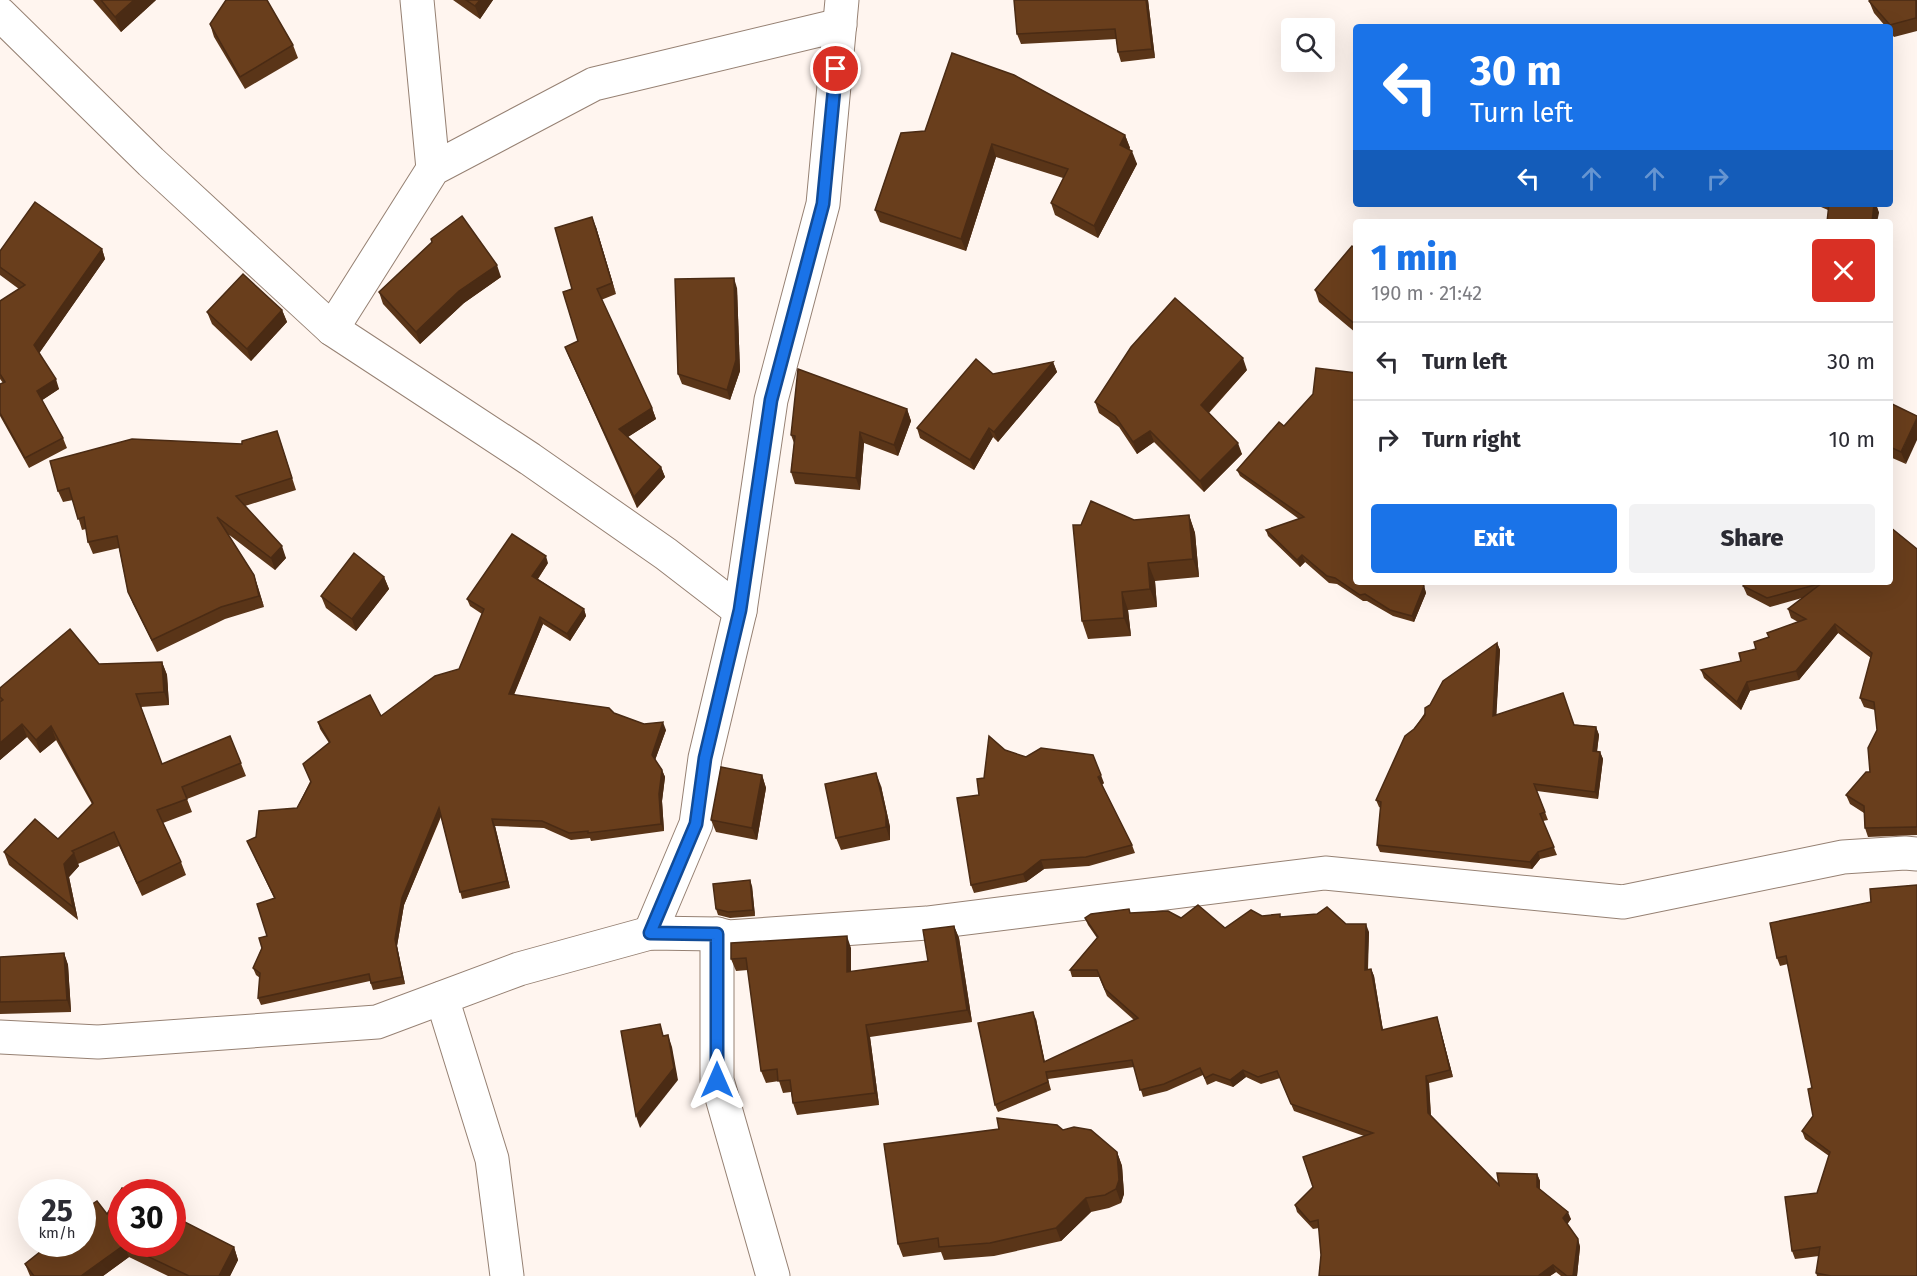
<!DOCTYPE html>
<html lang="en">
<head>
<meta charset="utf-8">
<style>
  body { margin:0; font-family:"Fira Sans",sans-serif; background:#f2f2f3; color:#2b2b33; height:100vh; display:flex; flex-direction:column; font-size:22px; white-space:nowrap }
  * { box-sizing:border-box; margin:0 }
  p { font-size:20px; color:#7c7c81 }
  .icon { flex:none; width:33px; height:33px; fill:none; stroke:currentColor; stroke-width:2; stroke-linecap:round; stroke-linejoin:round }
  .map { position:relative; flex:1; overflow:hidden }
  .sheet { position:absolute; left:1353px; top:219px; width:540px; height:366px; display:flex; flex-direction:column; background:#fff; border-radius:6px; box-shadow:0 6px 24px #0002 }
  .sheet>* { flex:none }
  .guide { position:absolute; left:1353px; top:24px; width:540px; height:183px; border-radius:6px; box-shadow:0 6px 24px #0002; background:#1a73e8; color:#fff; overflow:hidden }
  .buttons { position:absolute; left:1281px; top:18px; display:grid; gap:12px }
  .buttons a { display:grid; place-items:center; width:54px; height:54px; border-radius:6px; background:#fff; box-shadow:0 6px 24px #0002; font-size:30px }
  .speed { position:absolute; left:18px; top:1179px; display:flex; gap:12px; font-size:30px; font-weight:700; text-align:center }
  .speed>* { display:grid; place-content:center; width:78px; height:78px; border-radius:50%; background:#fff; box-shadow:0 6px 24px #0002; line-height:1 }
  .speed small { font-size:15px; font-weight:400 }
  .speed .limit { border:9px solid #d22; background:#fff; color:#111 }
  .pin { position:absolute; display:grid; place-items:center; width:51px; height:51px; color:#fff; margin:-26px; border:3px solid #fff; border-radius:50%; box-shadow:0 2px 6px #0007 }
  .me { position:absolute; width:66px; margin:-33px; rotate:0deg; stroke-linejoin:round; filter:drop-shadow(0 0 4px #0008) }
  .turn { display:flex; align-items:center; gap:21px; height:126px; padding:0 18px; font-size:27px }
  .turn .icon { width:78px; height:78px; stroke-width:2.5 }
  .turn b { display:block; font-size:42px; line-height:51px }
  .lanes { display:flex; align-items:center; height:57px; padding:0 18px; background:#0003; justify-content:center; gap:30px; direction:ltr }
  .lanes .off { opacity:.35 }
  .round { display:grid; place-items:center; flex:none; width:63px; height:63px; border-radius:6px; background:#f2f2f3 }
  .headline { display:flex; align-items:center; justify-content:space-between; height:102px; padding:0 18px }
  h1 { font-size:36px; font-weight:800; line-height:45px; color:#1a73e8 }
  .primary-button { display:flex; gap:12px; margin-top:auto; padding:12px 18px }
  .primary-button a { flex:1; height:69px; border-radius:6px; background:#1a73e8; color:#fff; font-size:24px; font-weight:800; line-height:69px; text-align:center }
  .primary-button a+a { background:#f2f2f3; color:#2b2b33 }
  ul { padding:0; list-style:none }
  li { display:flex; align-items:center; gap:18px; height:78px; padding:0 18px; border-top:2px solid #e1e1e2 }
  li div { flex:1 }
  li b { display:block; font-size:22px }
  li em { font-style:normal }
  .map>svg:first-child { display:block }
</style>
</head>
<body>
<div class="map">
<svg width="1917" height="1276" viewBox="0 0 1917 1276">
  <rect width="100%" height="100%" fill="#fff5ef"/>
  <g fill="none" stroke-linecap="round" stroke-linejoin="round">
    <defs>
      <g id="minor">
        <polyline points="417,0 433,169"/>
        <polyline points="0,14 151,162 332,329 530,459 666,554 740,611"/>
        <polyline points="332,329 433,169 594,84 840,25"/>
        <polyline points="650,933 696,824 705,758 740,611 771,400 823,204 842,0"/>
        <polyline points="717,934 717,1080 773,1276"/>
        <polyline points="442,998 492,1159 507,1276"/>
        <polyline points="0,1037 98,1042 377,1022 519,969 650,933 717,934 728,937 927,923 1325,873 1623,902 1843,857 1905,853 1917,854"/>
      </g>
    </defs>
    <use href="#minor" stroke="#968173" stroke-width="35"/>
    <use href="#minor" stroke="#fff" stroke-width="33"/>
  </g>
  <g fill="#5a3518">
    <polygon points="93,0 156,0 121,32"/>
    <polygon points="453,0 493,0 480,19"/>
    <polygon points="1014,0 1148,0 1155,58 1121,62 1118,52 1116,39 1021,44 1017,34"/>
    <polygon points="1917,0 1917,31 1894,37 1890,32 1890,27 1886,27 1874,13 1869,1"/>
    <polygon points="210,24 293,45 298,58 245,89 214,37"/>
    <polygon points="901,133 1125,135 1130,148 1129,149 1137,164 1098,238 1055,215 1051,203 1063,178 996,157 966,251 880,222 875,210"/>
    <polygon points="1814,204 1876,204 1879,213 1828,210"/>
    <polygon points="596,227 616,294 601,300 652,408 656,419 628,437 661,467 665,477 637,508 569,357 565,347 578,341 572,289"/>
    <polygon points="431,239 501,277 464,303 420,344 383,304 379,292 432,242"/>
    <polygon points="102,249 105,259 39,353 59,389 42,400 63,438 67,448 29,468 0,416 0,384 3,383 0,379 0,301 19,289 0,275 0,251"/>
    <polygon points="1356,249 1356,333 1319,302 1315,290"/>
    <polygon points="737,288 740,371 730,400 682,384 678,374"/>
    <polygon points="282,310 287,322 251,361 212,324 207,312"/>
    <polygon points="1053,362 1057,372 998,442 993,437 974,470 920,438 917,428 993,374"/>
    <polygon points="1247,370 1209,413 1242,454 1204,492 1154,442 1137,454 1119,427 1099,413 1095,402"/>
    <polygon points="1890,403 1906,464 1890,457"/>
    <polygon points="907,409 911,421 898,456 864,443 860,490 795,484 791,472 794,443 791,435"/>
    <polygon points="1279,422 1356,582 1424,586 1426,593 1414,622 1393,616 1367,601 1363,601 1337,584 1329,583 1305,562 1300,567 1268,536 1266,530 1299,519 1240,476 1237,470"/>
    <polygon points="281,443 296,490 245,506 286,558 275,570 228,534 254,575 264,607 225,619 157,652 133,604 128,592 119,548 93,554 88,542 86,529 82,530 73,500 63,502 58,491 242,444"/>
    <polygon points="1189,515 1195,533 1199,577 1155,581 1157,607 1128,610 1131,636 1088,639 1082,621 1134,520"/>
    <polygon points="1917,549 1917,835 1868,837 1865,828 1864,813 1850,804 1846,795 1870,772 1877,730 1875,710 1864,707 1860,698 1871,658 1838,633 1799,680 1750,691 1741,710 1704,678 1701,670 1741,661 1769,637 1798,622 1791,618 1788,609 1802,598 1770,607 1747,595 1743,586"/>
    <polygon points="548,563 538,579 584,609 586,616 570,641 543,624 514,695 614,713 644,724 666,730 655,760 662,770 665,777 662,801 664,831 591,841 590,838 571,840 544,828 495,826 510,888 462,899 441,817 404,905 397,946 405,984 373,990 370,981 261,1005 258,998 260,978 256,975 253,968 267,936 274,898 247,841 256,837 297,808 329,743 320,729 318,722 381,716 459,669 482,614 470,606 467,599"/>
    <polygon points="384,577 389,589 356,631 326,608 321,596"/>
    <polygon points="1497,643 1500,650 1496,715 1596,727 1599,735 1597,752 1600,752 1603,759 1598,799 1537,791 1548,820 1543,821 1557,855 1540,859 1532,869 1380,852 1377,845 1381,808 1379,807 1376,800 1414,729 1430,705"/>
    <polygon points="162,662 167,675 169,705 141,707 162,764 230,736 246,776 187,799 192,812 163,823 181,862 186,875 142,896 119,846 78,864 79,866 69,877 78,920 9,865 4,852 58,839 92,804 56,740 40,753 27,737 0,760 0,688 99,664"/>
    <polygon points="1005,750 1104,783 1102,785 1132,845 1135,853 1089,866 1044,869 1026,882 974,893 971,885 979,795"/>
    <polygon points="762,775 766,788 757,840 716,832 711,820"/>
    <polygon points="881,786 890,827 890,840 841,850 836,838"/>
    <polygon points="752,886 755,916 730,918 718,915 716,909"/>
    <polygon points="1871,902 1917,1276 1817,1276 1816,1273 1819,1256 1795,1259 1792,1251 1817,1193 1829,1156 1805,1139 1802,1131 1813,1116 1812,1088 1788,964 1780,966 1777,958"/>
    <polygon points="1129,909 1130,913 1181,918 1225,928 1262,916 1280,917 1346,924 1369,932 1368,970 1371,969 1374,976 1383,1030 1437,1017 1439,1024 1453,1077 1429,1083 1431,1115 1499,1185 1537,1174 1540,1181 1540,1189 1571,1219 1567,1224 1578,1239 1580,1247 1577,1276 1561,1276 1556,1272 1550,1276 1319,1276 1321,1255 1319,1228 1313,1229 1297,1212 1295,1205 1364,1136 1294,1111 1280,1078 1261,1084 1246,1077 1233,1087 1216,1081 1207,1085 1203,1075 1167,1091 1143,1097 1134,1067 1048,1079 1051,1090 998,1112 995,1105 1036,1019 1045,1062 1134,1020 1107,996 1099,977 1072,977 1070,970 1097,938 1088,925 1085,918"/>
    <polygon points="954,926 959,938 972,1022 870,1037 879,1105 797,1115 793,1103 791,1092 783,1093 779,1081 766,1083 761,1071 748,970 736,971 731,959 851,948 851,972 928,961"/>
    <polygon points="64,953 68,965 71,1012 0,1014 0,957"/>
    <polygon points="1063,1130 1117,1152 1122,1166 1124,1194 1121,1203 1109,1208 1091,1212 1061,1241 994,1256 944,1260 941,1252 903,1257 898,1244"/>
    <polygon points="107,1214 180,1222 234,1247 238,1260 230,1276 168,1276 129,1257 103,1276 30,1276 25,1264"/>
  </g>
  <g fill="#4a2b14">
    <polygon points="134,0 156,0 121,32 115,17"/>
    <polygon points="480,0 493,0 480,19 475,6"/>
    <polygon points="1146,0 1148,0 1155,58 1152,49"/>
    <polygon points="1916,0 1917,0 1917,21 1916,18"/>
    <polygon points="1125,135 1130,148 1125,157 1120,145"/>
    <polygon points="992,144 996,157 966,251 961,239"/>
    <polygon points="1132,151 1137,164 1098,238 1094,226"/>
    <polygon points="1874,204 1876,204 1879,213 1877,222 1872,222"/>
    <polygon points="592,217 596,227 616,294 612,283"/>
    <polygon points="102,249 105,259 38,355 34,345"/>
    <polygon points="497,265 501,277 464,303 420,344 416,332 459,291"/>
    <polygon points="734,278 737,288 740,371 730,400 727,390"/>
    <polygon points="282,310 287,322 251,361 247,349"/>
    <polygon points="1243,358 1247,370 1205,416 1201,405"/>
    <polygon points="1053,362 1057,372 998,442 994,432"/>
    <polygon points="56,379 59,389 41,401 37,391"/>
    <polygon points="652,408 656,419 623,440 619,429"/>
    <polygon points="907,409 911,421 898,456 894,445"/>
    <polygon points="1917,418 1917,440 1906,464 1901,452"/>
    <polygon points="989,428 993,437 974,470 970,460"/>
    <polygon points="1150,431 1154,442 1137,454 1133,442"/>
    <polygon points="860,432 864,443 860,490 856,478"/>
    <polygon points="1238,443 1242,454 1204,492 1200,481"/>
    <polygon points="661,467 665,477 637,508 634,497"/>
    <polygon points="1189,515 1195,533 1199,577 1193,559"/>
    <polygon points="282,546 286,558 275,570 271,558"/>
    <polygon points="1302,555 1305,562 1300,567 1297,560"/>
    <polygon points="546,556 548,563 535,583 532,576"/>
    <polygon points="1148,563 1155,581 1157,607 1150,589"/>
    <polygon points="254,575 258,587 264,607 259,596"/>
    <polygon points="384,577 389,589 356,631 352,619"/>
    <polygon points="1424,586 1426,593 1414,622 1412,616"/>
    <polygon points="1122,592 1128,610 1131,636 1124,618"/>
    <polygon points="584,609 586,616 570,641 567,634"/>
    <polygon points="540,617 543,624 511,701 509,694"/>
    <polygon points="1835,624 1838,633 1799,680 1796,671"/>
    <polygon points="1497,643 1500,650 1496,723 1493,716"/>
    <polygon points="162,662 167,675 169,705 164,692"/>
    <polygon points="1747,682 1750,691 1741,710 1737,702"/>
    <polygon points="663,722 666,730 654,763 652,755"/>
    <polygon points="22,724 27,737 0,760 0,743"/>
    <polygon points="51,726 56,740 40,753 36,740"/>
    <polygon points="1596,727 1599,735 1596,758 1593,751"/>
    <polygon points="1600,752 1603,759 1598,799 1595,792"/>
    <polygon points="662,770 665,777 662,801 664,831 661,824 659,794"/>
    <polygon points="876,773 881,786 890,827 890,840 886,827"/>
    <polygon points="762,775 766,788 757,840 752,828"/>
    <polygon points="1101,775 1104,783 1101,785 1098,777"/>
    <polygon points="439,808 441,815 404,905 397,946 405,984 402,977 395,939 402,898"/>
    <polygon points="492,819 495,826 510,888 507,881"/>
    <polygon points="1538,852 1540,859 1532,869 1530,862"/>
    <polygon points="74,853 79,866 69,877 78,920 73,907 64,864"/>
    <polygon points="1041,860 1044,869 1026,882 1023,874"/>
    <polygon points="750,880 752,886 755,916 753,910"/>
    <polygon points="1366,924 1369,932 1367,977 1365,970"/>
    <polygon points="954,926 959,938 972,1022 967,1010"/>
    <polygon points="847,936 851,948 851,985 847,972"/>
    <polygon points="64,953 68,965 71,1012 67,1000"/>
    <polygon points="1371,969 1374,976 1384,1037 1382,1030"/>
    <polygon points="1033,1012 1036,1019 1046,1069 1044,1062"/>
    <polygon points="1437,1017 1439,1024 1453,1077 1450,1070"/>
    <polygon points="866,1025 870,1037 879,1105 875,1093"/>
    <polygon points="668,1035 672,1047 678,1080 640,1128 636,1116"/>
    <polygon points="1243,1070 1246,1077 1233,1087 1230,1080"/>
    <polygon points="1426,1076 1429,1083 1431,1120 1428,1113"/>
    <polygon points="1117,1152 1122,1166 1124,1194 1121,1203 1116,1189"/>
    <polygon points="1537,1174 1540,1181 1539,1194 1537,1187"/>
    <polygon points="1086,1198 1091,1212 1061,1241 1056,1228"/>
    <polygon points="1568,1212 1571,1219 1566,1226 1563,1218"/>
    <polygon points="1578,1239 1580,1247 1577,1276 1573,1276"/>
    <polygon points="124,1245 129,1257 103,1276 81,1276"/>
    <polygon points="234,1247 238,1260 230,1276 219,1276"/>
    <polygon points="1553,1265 1556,1272 1550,1276 1538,1276"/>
  </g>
  <g fill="#693e1c" stroke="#4a2b14" stroke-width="1.5">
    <polygon points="101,0 134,0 115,17"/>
    <polygon points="226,0 267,0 293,45 240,77 210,24"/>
    <polygon points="466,0 480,0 475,6"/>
    <polygon points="1014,0 1146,0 1152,49 1118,52 1115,29 1017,34"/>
    <polygon points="1871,0 1916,0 1916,18 1890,25 1869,1"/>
    <polygon points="952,53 1014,75 1125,135 1120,145 1132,151 1094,226 1051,203 1068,169 992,144 961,239 875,210 901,133 925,131"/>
    <polygon points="35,202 102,249 34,345 56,379 37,391 63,438 25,458 0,413 0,384 5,382 0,374 0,301 25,285 0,267 0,251"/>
    <polygon points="1829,204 1874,204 1872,222 1827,222"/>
    <polygon points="462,216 497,265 459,291 416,332 379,292 432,242 431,239"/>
    <polygon points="592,217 612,283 597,289 652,408 619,429 661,467 634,497 565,347 578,341 563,292 572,289 555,228"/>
    <polygon points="1352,246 1356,249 1356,325 1315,290"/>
    <polygon points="243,274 282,310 247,349 207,312"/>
    <polygon points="734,278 736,360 727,390 678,374 675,279"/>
    <polygon points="1175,298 1243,358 1201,405 1238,443 1200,481 1150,431 1133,442 1115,416 1095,402 1131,347"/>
    <polygon points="976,359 993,374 1053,362 994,432 989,428 970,460 917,428"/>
    <polygon points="1316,368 1356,373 1356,396 1355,397 1356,398 1356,582 1422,582 1424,586 1412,616 1390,610 1365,594 1360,595 1335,578 1327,576 1302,555 1297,560 1266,530 1304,517 1237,470 1279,422 1284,426 1313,394"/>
    <polygon points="798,369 907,409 894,445 860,432 856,478 791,472 795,436 791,435"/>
    <polygon points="1890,403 1917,416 1917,418 1901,452 1890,447"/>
    <polygon points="277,431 292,478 236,496 282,546 271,558 217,517 254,575 259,596 221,607 152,640 128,592 117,536 88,542 84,517 78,519 69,488 58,491 50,461 132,439 242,444 242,441"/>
    <polygon points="1091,501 1134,520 1189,515 1193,559 1148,563 1150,589 1122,592 1124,618 1082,621 1073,525 1081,525"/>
    <polygon points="1890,527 1917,549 1917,827 1915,827 1865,828 1864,806 1846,795 1866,772 1870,772 1868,748 1877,730 1874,702 1860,698 1872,653 1835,624 1796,671 1747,682 1737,702 1701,670 1741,661 1739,653 1756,649 1754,642 1769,637 1767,633 1806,619 1788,609 1822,583 1767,598 1743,586 1745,582 1890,582"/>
    <polygon points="512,534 546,556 532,576 584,609 567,634 540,617 509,694 609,708 614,713 644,724 663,722 652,755 662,770 659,794 661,824 588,833 588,831 569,833 542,821 492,819 507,881 460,892 439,808 402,898 395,939 402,977 371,983 369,974 258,998 260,973 253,968 262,948 259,938 267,936 257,904 275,898 247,841 256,837 259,811 297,808 311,782 303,764 330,742 318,722 370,695 381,716 435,676 459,669 484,609 467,599"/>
    <polygon points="354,553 384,577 352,619 321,596"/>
    <polygon points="70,629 99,664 162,662 164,692 136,694 162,764 230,736 241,763 182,787 187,799 157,810 181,862 137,883 114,832 72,851 74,853 64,864 73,907 4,852 35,819 58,839 93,803 51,726 36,740 22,724 0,743 0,702 3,700 0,697 0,688"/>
    <polygon points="1497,643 1493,716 1563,693 1574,725 1596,727 1593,751 1600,752 1595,792 1534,784 1545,812 1540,814 1554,847 1538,852 1530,862 1377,845 1381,802 1376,800 1405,736 1414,729 1425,715 1425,708 1430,705 1443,681"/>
    <polygon points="989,736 1005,750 1026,757 1041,748 1093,755 1101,775 1098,777 1132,845 1086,857 1041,860 1023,874 971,885 957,798 979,795 977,779 984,778"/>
    <polygon points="721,767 762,775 752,828 711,820"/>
    <polygon points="876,773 886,814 886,827 836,838 825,784"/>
    <polygon points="750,880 753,910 728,912 716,909 713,884"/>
    <polygon points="1917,885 1917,1276 1831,1276 1816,1273 1820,1247 1792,1251 1785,1197 1817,1193 1830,1152 1802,1131 1813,1116 1808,1089 1812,1088 1786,956 1777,958 1770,923 1871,902 1870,889"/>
    <polygon points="1198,905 1225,928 1251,910 1262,916 1280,914 1280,917 1317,914 1327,907 1346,924 1366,924 1365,970 1371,969 1382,1030 1437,1017 1450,1070 1426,1076 1428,1113 1499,1185 1497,1173 1537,1174 1537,1187 1568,1212 1563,1218 1578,1239 1573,1276 1567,1276 1553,1265 1538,1276 1319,1276 1321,1255 1318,1220 1310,1222 1295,1205 1313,1187 1303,1157 1373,1133 1291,1104 1277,1071 1258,1077 1243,1070 1230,1080 1213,1074 1205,1078 1200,1068 1164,1084 1140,1090 1132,1060 1046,1072 1048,1082 995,1105 978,1023 1033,1012 1044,1062 1138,1018 1105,989 1097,970 1070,970 1098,937 1085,918 1091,914 1129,909 1130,913 1168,911 1181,918"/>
    <polygon points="954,926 967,1010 866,1025 875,1093 793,1103 790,1080 778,1081 777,1069 761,1071 746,958 731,959 731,943 847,936 847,972 928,961 923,930"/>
    <polygon points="64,953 67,1000 0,1002 0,957"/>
    <polygon points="660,1024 663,1036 668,1035 674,1068 636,1116 621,1031"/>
    <polygon points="997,1118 1057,1125 1063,1130 1074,1127 1091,1130 1117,1152 1119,1180 1116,1189 1105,1195 1086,1198 1056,1228 990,1243 939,1247 938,1238 898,1244 884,1144 999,1129"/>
    <polygon points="122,1188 129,1192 122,1192 122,1244 172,1244 172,1218 180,1222 181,1220 234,1247 219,1276 189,1276 124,1245 81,1276 34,1276 25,1264 50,1244 82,1244 82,1211 97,1201 107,1214"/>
  </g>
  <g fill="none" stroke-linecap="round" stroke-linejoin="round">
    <defs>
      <polyline id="route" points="717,1080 717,934 650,933 696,824 705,758 740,610 771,400 823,204 836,69"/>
    </defs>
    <use href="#route" stroke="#114b97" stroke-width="15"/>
    <use href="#route" stroke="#1a73e8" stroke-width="10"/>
  </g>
</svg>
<div class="buttons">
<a><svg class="icon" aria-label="search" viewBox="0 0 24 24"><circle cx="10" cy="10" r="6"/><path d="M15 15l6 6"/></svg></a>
</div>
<div class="speed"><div>25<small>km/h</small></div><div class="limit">30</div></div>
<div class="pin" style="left:836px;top:69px;background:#d93025"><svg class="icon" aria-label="arrive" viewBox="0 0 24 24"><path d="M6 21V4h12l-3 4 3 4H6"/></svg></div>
<svg class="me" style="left:717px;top:1080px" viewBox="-20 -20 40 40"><path d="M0-17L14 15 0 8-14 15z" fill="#1a73e8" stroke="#fff" stroke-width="4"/></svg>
<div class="guide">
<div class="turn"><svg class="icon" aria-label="left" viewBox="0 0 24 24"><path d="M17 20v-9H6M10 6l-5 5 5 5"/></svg><div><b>30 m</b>Turn left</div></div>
<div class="lanes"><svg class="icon" aria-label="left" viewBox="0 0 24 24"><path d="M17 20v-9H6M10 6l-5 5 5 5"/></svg><svg class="icon off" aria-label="ahead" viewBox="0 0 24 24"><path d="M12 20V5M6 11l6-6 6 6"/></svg><svg class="icon off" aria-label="ahead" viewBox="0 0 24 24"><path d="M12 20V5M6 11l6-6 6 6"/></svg><svg class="icon off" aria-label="right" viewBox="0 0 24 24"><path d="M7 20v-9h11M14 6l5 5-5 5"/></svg></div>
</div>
<section class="sheet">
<div class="headline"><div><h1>1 min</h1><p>190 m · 21:42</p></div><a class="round" style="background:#d93025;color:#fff"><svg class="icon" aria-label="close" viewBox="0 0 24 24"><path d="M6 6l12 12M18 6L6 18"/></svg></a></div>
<ul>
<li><svg class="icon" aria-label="left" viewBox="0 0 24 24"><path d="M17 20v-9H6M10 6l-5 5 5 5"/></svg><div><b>Turn left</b></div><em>30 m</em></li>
<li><svg class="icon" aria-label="right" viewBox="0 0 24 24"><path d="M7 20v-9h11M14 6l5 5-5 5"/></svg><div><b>Turn right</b></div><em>10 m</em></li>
</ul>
<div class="primary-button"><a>Exit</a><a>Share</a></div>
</section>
</div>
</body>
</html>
